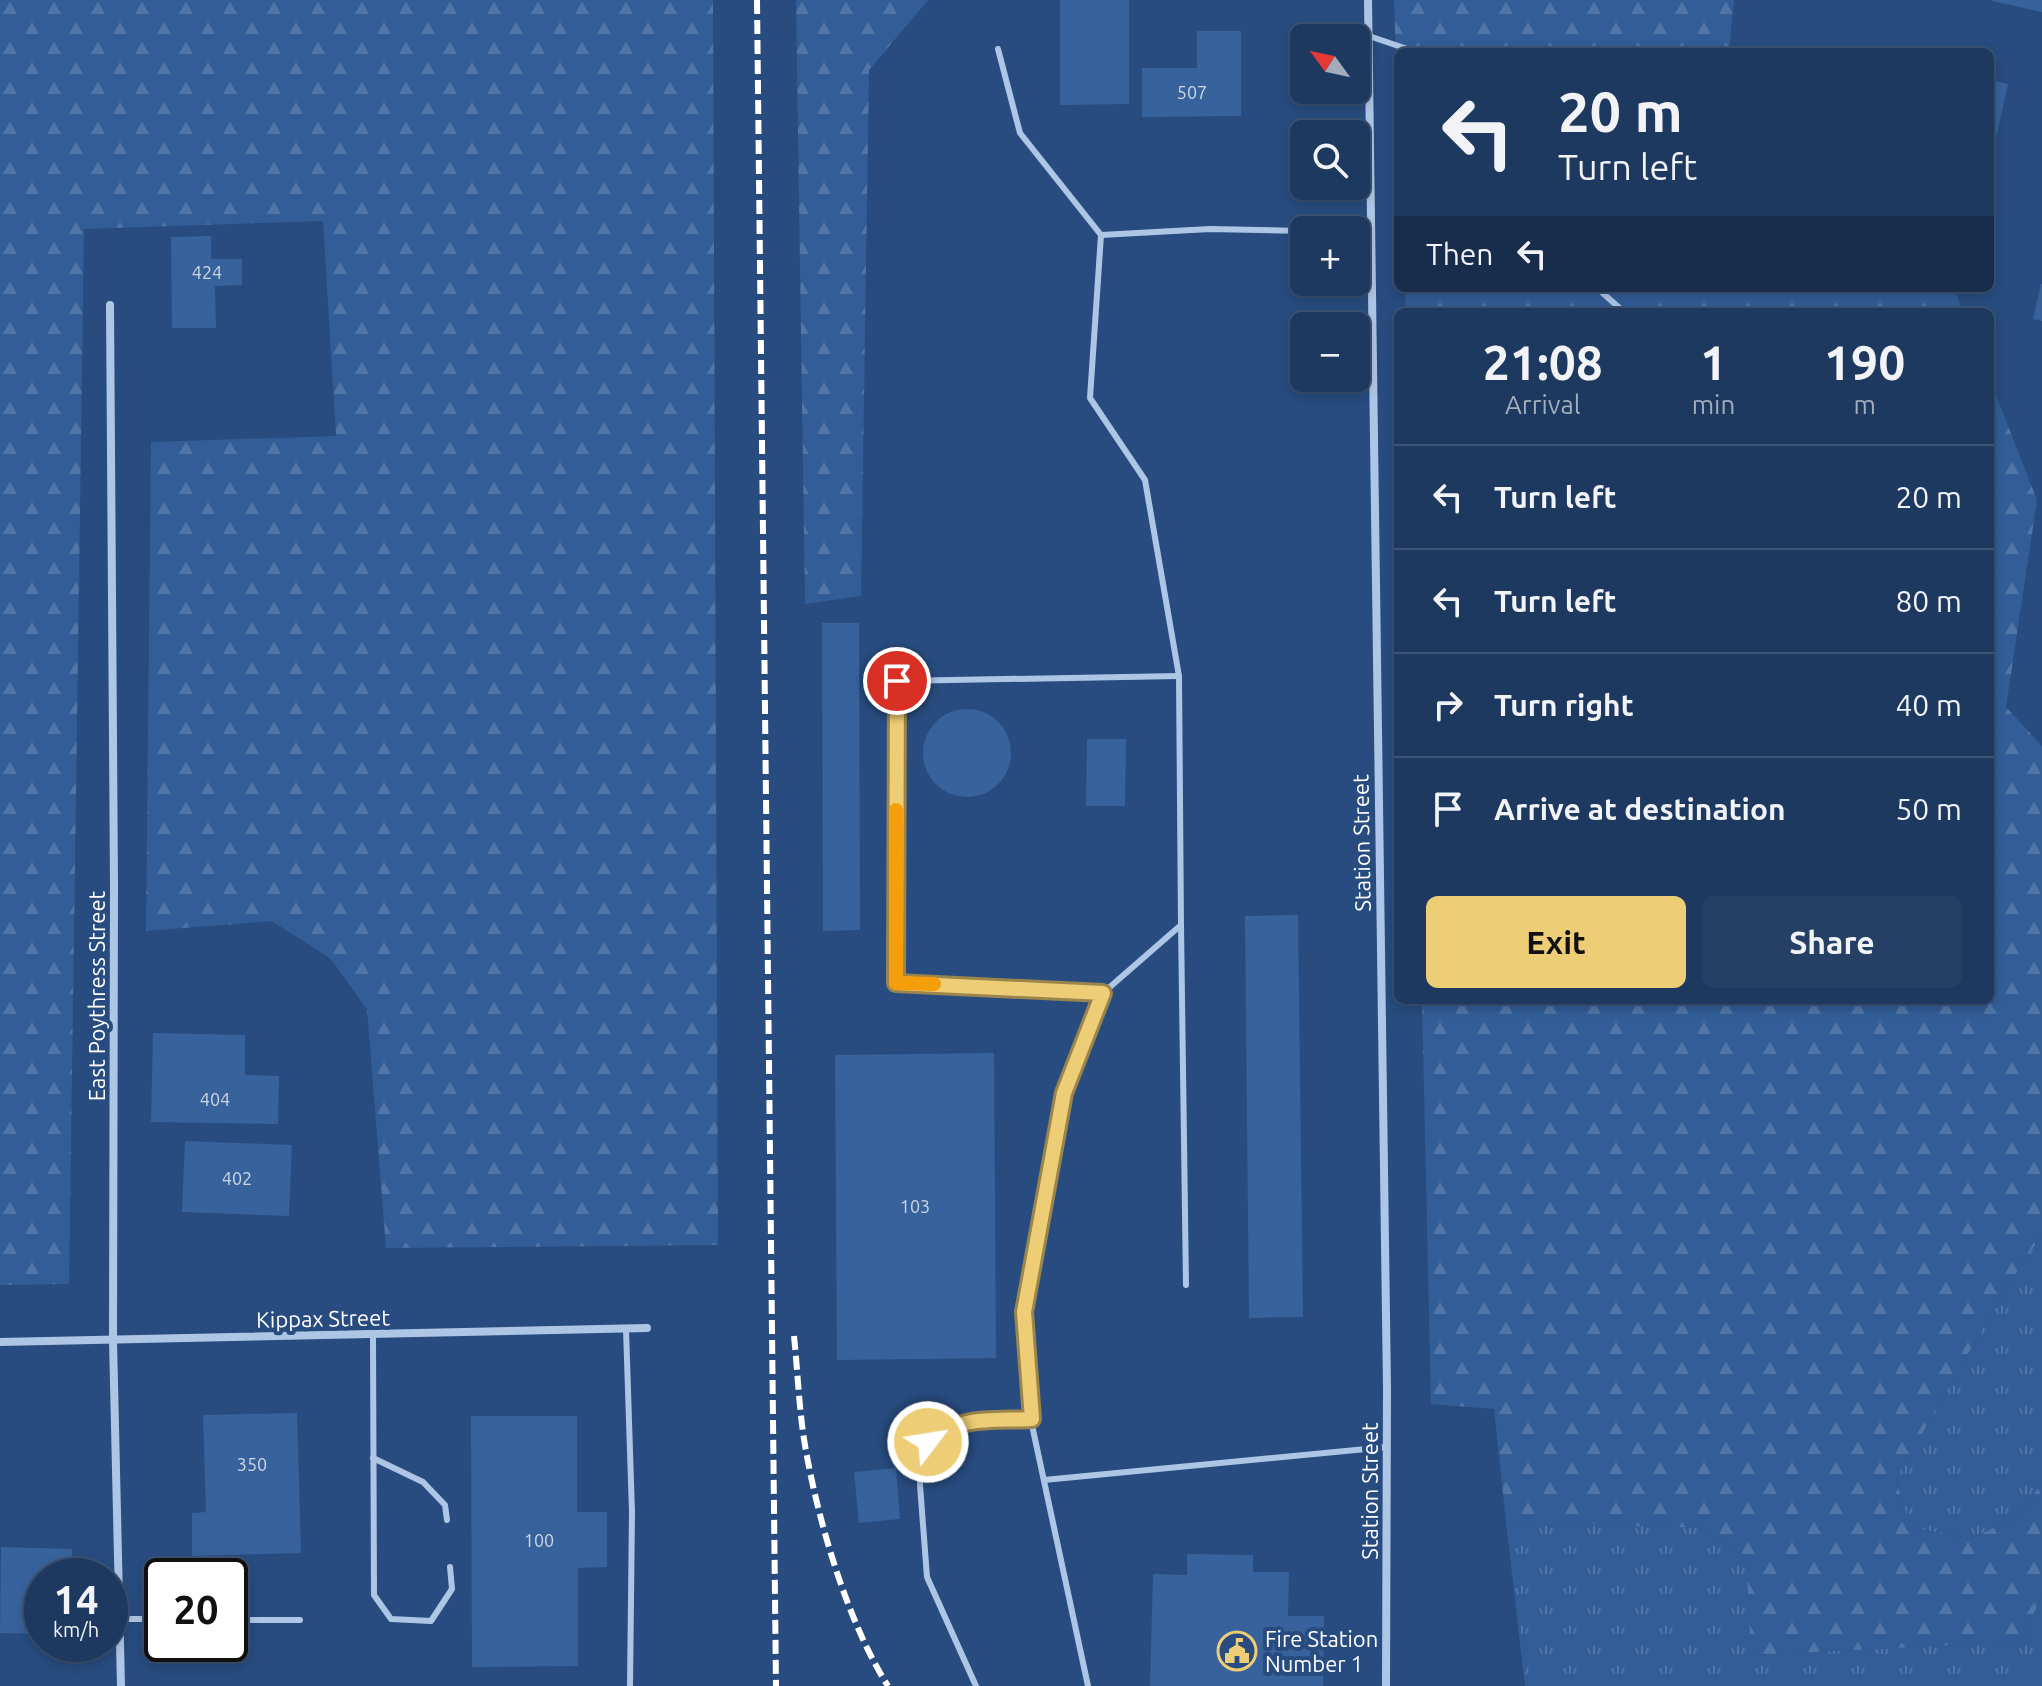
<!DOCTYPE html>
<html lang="en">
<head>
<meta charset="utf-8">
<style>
  body { margin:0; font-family:Ubuntu,sans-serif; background:#264065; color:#f1f3f6; height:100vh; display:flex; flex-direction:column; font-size:30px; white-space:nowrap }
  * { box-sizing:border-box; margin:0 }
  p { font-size:26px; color:#a1acbd }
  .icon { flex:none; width:44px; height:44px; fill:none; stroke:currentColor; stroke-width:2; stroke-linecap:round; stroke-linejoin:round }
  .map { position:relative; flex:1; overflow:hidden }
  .drawer { position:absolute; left:1394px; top:308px; width:600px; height:696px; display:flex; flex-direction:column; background:#1e395f; border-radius:12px; box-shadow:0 4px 12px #0003,0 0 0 2px #3c5374 }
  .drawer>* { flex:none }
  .guide { position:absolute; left:1394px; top:48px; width:600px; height:244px; border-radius:12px; box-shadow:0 4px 12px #0003,0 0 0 2px #3c5374; background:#1e395f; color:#f1f3f6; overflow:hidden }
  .needle { width:52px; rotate:303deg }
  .tools { position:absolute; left:1290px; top:24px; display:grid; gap:16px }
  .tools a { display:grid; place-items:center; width:80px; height:80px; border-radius:12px; background:#1e395f; box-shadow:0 4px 12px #0003,0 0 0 2px #3c5374; font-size:40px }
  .speed { position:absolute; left:24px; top:1558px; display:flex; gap:16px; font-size:40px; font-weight:700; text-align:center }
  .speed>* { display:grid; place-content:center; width:104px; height:104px; border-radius:50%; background:#1e395f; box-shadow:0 4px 12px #0003,0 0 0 2px #3c5374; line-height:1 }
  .speed small { font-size:20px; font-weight:400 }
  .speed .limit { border:4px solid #111; border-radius:12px; background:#fff; color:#111 }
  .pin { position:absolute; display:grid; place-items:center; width:68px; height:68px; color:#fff; margin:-34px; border:4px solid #fff; border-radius:50%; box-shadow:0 2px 8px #0007 }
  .me { position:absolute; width:88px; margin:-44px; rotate:59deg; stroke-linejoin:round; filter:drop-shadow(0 0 6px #0008) }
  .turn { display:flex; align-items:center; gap:28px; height:168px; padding:0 32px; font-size:36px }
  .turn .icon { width:104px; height:104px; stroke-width:2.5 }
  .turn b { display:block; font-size:56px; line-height:68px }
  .then { display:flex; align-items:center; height:76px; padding:0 32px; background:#0003; gap:16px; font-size:30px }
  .eta { display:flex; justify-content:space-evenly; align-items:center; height:136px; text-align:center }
  .eta b { font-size:48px; font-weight:700; line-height:56px }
  .primary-button { display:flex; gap:16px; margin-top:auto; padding:16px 32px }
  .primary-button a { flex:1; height:92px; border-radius:12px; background:#edcd75; color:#111; font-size:32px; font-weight:700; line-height:92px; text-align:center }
  .primary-button a+a { background:#264065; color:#f1f3f6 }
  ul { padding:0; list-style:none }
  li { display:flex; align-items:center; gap:24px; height:104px; padding:0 32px; border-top:2px solid #3c5374 }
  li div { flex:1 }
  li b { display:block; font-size:30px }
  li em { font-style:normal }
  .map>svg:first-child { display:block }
</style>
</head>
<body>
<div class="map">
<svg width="2042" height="1686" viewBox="0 0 2042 1686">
  <defs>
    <pattern id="grass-tufts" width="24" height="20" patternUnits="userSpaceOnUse" patternTransform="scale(2)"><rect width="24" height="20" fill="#325d96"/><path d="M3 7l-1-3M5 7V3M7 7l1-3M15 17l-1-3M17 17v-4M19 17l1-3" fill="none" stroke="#5175a6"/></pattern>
    <pattern id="forest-firs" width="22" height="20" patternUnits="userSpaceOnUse" patternTransform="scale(2)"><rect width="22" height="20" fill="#325d96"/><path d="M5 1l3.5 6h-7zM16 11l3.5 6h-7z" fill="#5175a6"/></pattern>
  </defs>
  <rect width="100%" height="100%" fill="#284c7f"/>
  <g fill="url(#grass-tufts)">
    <polygon points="2042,1235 2042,1482 2020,1516 1969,1539 1910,1527 1896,1478 2004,1291"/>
    <polygon points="1506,1522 1703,1528 1746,1556 1752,1655 2020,1642 2042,1596 2042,1686 1525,1686"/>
  </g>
  <g fill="url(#forest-firs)">
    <polygon points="0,0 713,0 718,1245 386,1248 367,1009 331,959 272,921 146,931 151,442 336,436 323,221 84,229 69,1284 0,1285"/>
    <polygon points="796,0 928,0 869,70 861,596 805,604"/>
    <polygon points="1394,0 1734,0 1729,52 1398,52 1398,123"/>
    <polygon points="1405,288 1950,288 1955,290 1963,312 1406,312"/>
    <polygon points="1990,380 2037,500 2006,707 2042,746 2042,1235 2004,1291 1896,1479 1910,1527 1969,1539 2020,1516 2042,1482 2042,1596 2020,1642 1751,1655 1746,1556 1703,1528 1506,1522 1494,1409 1431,1404 1422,1000 1990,1000"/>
  </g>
  <g fill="#38629b">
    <polygon points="1060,0 1129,0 1129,104 1060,105"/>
    <polygon points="1992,0 2042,0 2042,12 1992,1"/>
    <polygon points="1197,31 1241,31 1241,116 1142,117 1142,68 1197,68"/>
    <polygon points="1990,80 2008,84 1993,151 1990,151"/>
    <polygon points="211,236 211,259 242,259 242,285 215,286 216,328 172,328 171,237"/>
    <polygon points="2041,284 2042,284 2042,321 2033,319"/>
    <polygon points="822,623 859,623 860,930 823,931"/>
    <circle cx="967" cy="753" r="44"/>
    <polygon points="1087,739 1126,739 1125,806 1086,806"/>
    <polygon points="1298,915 1303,1317 1249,1318 1245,916"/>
    <polygon points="153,1033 245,1035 245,1075 279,1076 278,1124 151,1122"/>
    <polygon points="994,1053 996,1358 837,1360 835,1055"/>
    <polygon points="185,1141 292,1145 289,1216 182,1212"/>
    <polygon points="297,1413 301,1553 192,1556 192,1513 206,1512 203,1415"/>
    <polygon points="471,1416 577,1416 577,1512 607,1512 607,1567 578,1568 578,1666 472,1667"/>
    <polygon points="896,1468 900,1519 859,1523 854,1472"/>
    <polygon points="1,1547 72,1549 72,1576 42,1576 42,1634 0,1633"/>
    <polygon points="1187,1554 1253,1555 1253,1572 1289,1572 1288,1616 1324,1616 1323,1686 1150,1686 1153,1574 1187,1575"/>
  </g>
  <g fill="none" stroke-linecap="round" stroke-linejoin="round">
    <g stroke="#aec6e5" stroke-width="6">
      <polyline points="1369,36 1416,52"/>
      <polyline points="998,49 1020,133 1101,235 1090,398 1145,480 1179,676 1181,925 1103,993 1064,1093 1024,1312 1032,1425 1088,1686"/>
      <polyline points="1356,233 1371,233"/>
      <polyline points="1101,235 1210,229 1304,231"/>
      <polyline points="1597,288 1624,312"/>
      <polyline points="1181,925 1186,1285"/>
      <polyline points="1103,993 896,983 897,681 1179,676"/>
      <polyline points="626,1329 632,1512 630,1686"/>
      <polyline points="373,1335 374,1595 391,1619 431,1621 452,1589 450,1567"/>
      <polyline points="373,1458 423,1482 445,1505 447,1520"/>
      <polyline points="1044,1480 1387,1447"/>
      <polyline points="119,1619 162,1619"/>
      <polyline points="230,1620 300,1620"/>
      <polyline points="976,1686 927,1577 920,1485 921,1462 928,1442 940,1432 959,1423 1032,1419"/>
    </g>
    <g stroke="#aec6e5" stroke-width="8">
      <polyline points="1368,0 1387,1389 1386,1686"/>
      <polyline points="110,305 114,886 113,1340 121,1686"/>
      <polyline points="0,1342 647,1328"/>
    </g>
    <g stroke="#fff" stroke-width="6" stroke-dasharray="14 6" stroke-linecap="butt">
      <polyline points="757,0 776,1686"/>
      <path d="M794 1336C798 1374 799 1413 806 1451 819 1524 848 1623 888 1686"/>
    </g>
  </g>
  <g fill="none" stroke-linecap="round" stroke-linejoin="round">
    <defs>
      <path id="route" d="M897 681 896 983 1103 993 1064 1093 1024 1312 1032 1419C992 1421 960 1415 928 1442"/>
    </defs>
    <use href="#route" stroke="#9a854c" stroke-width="20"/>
    <use href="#route" stroke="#edcd75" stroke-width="14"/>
    <polyline stroke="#f59e0b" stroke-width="14" points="896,810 896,983 934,984"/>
  </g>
  <defs>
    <symbol id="civic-ring" viewBox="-11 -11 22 22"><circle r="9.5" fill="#284c7f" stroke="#edcd75" stroke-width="1.5"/><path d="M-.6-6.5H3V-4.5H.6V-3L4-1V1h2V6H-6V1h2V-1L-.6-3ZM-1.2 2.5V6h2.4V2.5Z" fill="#edcd75"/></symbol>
  </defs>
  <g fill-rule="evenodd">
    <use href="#civic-ring" x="1215" y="1629" width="44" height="44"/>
  </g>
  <g text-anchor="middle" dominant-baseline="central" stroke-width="8" stroke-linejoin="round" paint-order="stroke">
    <g font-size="18" fill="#cdd8e6">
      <text x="1192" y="92">507</text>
      <text x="207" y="272">424</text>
      <text x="215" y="1099">404</text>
      <text x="237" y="1178">402</text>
      <text x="915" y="1206">103</text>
      <text x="252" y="1464">350</text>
      <text x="539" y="1540">100</text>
    </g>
    <g font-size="22" fill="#fff" stroke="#284c7f">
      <text transform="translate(1361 843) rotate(-91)">Station Street</text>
      <text transform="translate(96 996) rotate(-90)">East Poythress Street</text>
      <text transform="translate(323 1318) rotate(-1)">Kippax Street</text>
      <text transform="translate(1369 1491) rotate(-90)">Station Street</text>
    </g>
    <g font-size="22" fill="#fff" stroke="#284c7f" text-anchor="start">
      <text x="1265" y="1638">Fire Station<tspan x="1265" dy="25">Number 1</tspan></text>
    </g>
  </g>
</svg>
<div class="tools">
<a><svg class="needle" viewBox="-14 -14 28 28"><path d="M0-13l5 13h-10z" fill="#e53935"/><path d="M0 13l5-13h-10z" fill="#a1acbd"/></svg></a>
<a><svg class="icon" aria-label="search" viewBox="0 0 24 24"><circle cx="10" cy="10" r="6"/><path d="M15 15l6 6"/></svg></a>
<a>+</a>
<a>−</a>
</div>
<div class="speed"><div>14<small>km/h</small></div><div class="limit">20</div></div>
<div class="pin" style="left:897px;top:681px;background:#d93025"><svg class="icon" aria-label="arrive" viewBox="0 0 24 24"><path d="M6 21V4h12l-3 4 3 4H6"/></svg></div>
<svg class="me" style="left:928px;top:1442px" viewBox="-20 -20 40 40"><circle r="17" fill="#edcd75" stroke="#fff" stroke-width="3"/><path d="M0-11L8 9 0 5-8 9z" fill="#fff"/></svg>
<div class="guide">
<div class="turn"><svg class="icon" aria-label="left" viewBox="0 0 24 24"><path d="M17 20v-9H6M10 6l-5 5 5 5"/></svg><div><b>20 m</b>Turn left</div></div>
<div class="then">Then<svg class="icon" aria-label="left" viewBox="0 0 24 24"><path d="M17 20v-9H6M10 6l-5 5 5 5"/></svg></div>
</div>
<section class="drawer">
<div class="eta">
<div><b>21:08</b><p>Arrival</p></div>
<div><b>1</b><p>min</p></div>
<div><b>190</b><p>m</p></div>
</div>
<ul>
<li><svg class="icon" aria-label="left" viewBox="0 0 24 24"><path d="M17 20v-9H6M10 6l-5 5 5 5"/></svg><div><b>Turn left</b></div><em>20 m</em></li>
<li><svg class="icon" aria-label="left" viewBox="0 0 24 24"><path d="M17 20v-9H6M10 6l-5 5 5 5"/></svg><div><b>Turn left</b></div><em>80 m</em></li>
<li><svg class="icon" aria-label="right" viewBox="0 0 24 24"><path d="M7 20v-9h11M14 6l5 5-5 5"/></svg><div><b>Turn right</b></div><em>40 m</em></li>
<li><svg class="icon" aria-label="arrive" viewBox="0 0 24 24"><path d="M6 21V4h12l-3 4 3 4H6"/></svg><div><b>Arrive at destination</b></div><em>50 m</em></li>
</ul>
<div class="primary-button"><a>Exit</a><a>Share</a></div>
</section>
</div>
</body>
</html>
